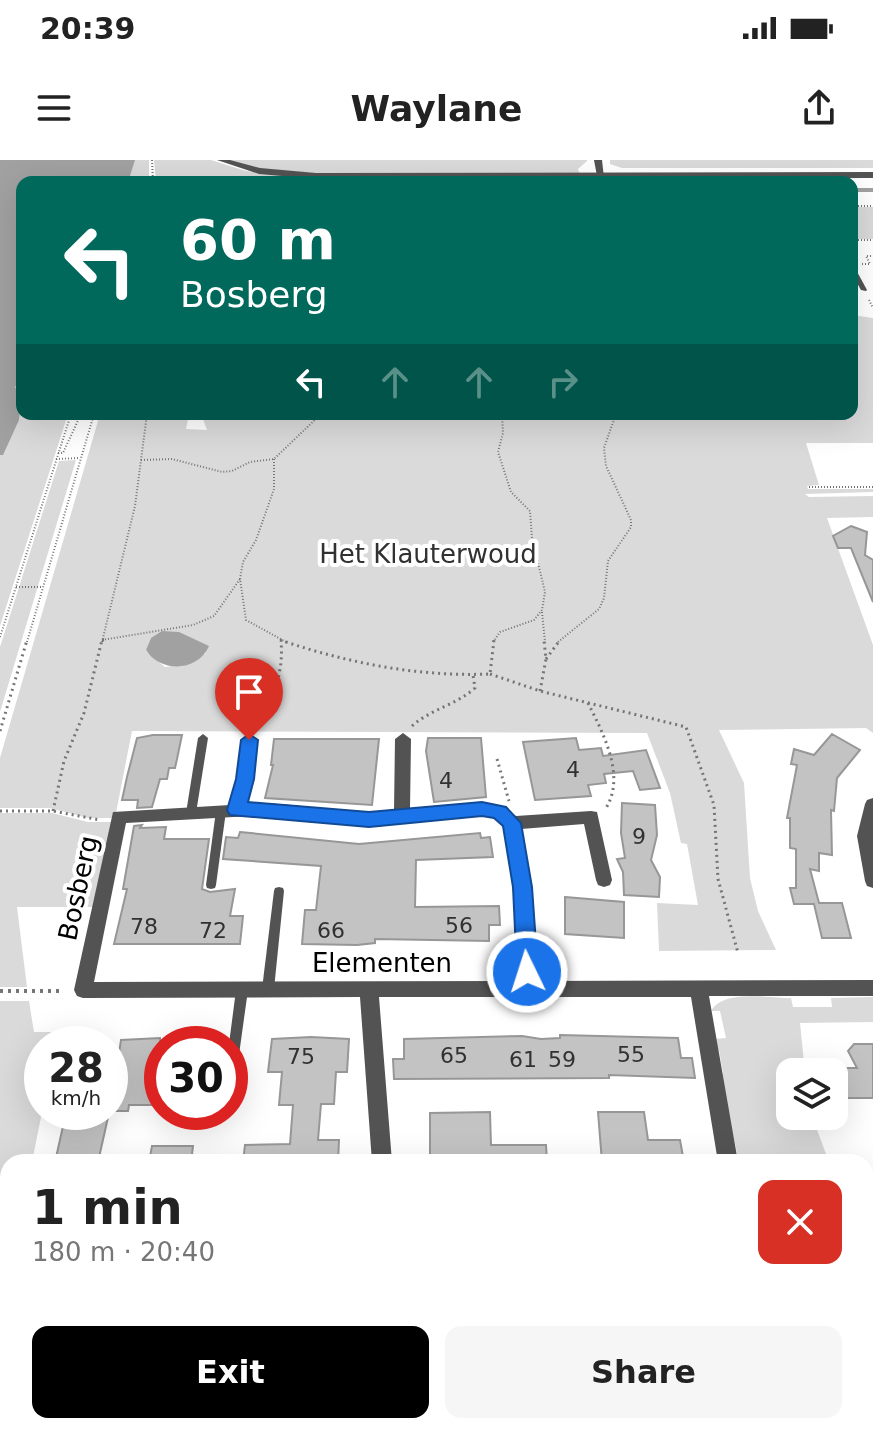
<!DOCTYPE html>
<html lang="en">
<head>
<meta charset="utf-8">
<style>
  body { margin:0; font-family:"DejaVu Sans",sans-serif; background:#f6f6f6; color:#222; height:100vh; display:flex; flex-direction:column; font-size:30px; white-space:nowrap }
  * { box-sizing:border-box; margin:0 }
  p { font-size:26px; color:#767676 }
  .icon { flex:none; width:44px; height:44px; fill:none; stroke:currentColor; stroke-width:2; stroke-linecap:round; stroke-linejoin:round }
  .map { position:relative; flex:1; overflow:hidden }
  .side { position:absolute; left:0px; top:994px; width:874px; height:280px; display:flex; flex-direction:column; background:#fff; border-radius:24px 24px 0 0; box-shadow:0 8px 32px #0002 }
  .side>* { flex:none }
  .guide { position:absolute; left:16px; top:16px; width:842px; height:244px; border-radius:16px; box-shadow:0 8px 32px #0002; background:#00695c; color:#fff; overflow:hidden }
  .fabs { position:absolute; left:776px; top:898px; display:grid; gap:16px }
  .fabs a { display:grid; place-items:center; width:72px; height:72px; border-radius:16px; background:#fff; box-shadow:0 8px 32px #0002; font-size:40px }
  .speed { position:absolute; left:24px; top:866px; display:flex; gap:16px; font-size:40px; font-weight:700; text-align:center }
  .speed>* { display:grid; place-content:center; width:104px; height:104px; border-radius:50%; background:#fff; box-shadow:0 8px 32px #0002; line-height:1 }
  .speed small { font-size:20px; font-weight:400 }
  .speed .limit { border:12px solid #d22; background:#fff; color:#111 }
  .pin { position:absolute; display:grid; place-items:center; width:68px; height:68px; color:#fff; margin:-82px -34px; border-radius:50% 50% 50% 0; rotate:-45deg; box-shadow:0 0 8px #0007 }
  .pin .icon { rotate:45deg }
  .me { position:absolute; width:88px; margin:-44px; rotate:356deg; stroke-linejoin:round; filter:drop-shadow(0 0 6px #0008) }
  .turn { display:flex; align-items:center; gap:28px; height:168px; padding:0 32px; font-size:36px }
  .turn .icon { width:104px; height:104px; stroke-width:2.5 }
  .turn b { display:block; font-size:56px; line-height:68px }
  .lanes { display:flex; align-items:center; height:76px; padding:0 32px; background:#0003; justify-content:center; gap:40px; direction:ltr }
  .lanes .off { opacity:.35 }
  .round { display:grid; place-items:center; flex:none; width:84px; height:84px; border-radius:16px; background:#f6f6f6 }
  .headline { display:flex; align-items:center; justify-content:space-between; height:136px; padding:0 32px }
  h1 { font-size:48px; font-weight:700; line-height:60px }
  .action { display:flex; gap:16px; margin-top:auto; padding:16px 32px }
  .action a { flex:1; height:92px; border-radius:16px; background:#000; color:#fff; font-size:32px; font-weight:700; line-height:92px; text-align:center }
  .action a+a { background:#f6f6f6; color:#222 }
  .status { display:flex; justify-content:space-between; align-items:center; height:56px; padding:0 40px; background:#fff; direction:ltr }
  .status svg { height:22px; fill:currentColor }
  header { display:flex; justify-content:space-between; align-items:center; height:104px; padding:0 32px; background:#fff; font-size:36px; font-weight:700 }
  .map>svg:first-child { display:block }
</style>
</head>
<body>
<div class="status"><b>20:39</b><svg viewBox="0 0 49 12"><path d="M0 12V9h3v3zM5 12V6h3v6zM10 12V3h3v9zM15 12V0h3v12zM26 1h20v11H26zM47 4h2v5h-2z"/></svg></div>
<header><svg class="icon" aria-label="menu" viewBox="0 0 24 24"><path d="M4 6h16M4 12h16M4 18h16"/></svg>Waylane<svg class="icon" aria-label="share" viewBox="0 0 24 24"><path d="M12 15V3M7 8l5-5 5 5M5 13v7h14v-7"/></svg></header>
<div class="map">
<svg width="873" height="1274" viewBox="0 0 873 1274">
  <rect width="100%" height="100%" fill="#fff"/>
  <g fill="#dadada" fill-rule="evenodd">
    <polygon points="0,0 149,0 149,22 22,22 22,254 68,254 0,466"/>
    <polygon points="154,0 211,0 246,11 301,18 581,18 582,21 156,22"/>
    <polygon points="229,0 587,0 587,1 578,9 580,14 326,14 261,9"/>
    <polygon points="610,0 873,0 873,8 622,8 610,4"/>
    <rect x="852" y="47" width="21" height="32"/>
    <path d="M852 155 873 158V283H806L819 325 807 326 808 329H873V332L805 334 809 337 873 336V357L827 358 873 485V573L866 568 719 570 744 623 750 718 758 751 776 790 659 791 657 743 698 745 687 684 681 683 670 633 647 573 132 571 115 658H88L50 648H0V598L100 254H189L186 269 207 270 203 259 206 254H852ZM151 478 206 493 189 504 165 507 146 491Z"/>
    <polygon points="76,300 0,552 0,487 59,301"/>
    <polygon points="0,653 52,653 88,662 114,662 98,747 17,747 27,827 0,827"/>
    <path d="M873 837V862L800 863 805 912H790V956H812L829 1002H739L720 913H723L719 890 716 889 714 879 726 878 720 851H711C723 829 769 838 791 838L793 847H832L831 838Z"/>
    <polygon points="0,841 29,841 34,872 58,872 56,884 42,884 42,952 32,1002 8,1002 8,1051 0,1051"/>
    <polygon points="0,1058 8,1058 8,1211 0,1252"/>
    <rect x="866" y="1128" width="7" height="116"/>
    <polygon points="866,1257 871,1274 781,1274 780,1266 866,1266"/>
  </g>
  <g fill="#a1a1a1">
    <polygon points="0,0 135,0 128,22 22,22 22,210 15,228 22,229 19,260 3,295 0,295"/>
    <path d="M162 471 179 472 209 486C198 512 160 513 146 490L151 478Z"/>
  </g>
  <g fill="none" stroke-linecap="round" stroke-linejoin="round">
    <polyline stroke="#a1a1a1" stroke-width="4" points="858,30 873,30"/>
  </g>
  <g fill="#c3c3c3" stroke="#979797" stroke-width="2">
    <polygon points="851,366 867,372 865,395 873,400 873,442 851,388 838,388 833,376"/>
    <polygon points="832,574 860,590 837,618 834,651 831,650 832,695 819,693 819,711 810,709 819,743 842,743 851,778 822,778 814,744 794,744 790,728 796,728 796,689 790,688 790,658 787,658 797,605 791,604 794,589 814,595"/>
    <polygon points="153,575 182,575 177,599 175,608 169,608 167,619 160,619 152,647 137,648 138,640 122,640 127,617 137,578"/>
    <polygon points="428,578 481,578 486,637 434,642 426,591"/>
    <polygon points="576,578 579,590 601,588 603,596 646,590 660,628 640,630 633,611 604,614 606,623 588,625 591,636 535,640 523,582"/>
    <polygon points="274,579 379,579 372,645 265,638 273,605 271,605"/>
    <polygon points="622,643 655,645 657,675 651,700 660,717 659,737 624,735 623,712 617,699 625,698 621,673"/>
    <polygon points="142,665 140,668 166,667 164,679 209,679 202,729 210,732 235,729 230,756 243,756 240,784 114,784 127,729 123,729 134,666"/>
    <polygon points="240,672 359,684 480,673 481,678 490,677 493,697 416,700 415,747 499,746 500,765 489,765 489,781 375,779 375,783 357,785 302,784 305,750 316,750 321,706 223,699 226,677 238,678"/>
    <polygon points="565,737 624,742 624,778 565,774"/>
    <polygon points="560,875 678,878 681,898 692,898 695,918 609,915 609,918 394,919 393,899 404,899 404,879 522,876 541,879 560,878"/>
    <polygon points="311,877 349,879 347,912 336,912 334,944 321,944 318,980 339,980 338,1002 243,1002 245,985 290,984 293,945 279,945 282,912 268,912 272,879"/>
    <polygon points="160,878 162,945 129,945 128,951 110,951 121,880"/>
    <polygon points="854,884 873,884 873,938 841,938 833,908 857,908 848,891"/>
    <polygon points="490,952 491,985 546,985 547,1002 430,1002 430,953"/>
    <polygon points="598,952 644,952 648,980 680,980 684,1002 602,1002"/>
    <polygon points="66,953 109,953 98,1002 55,1002"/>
    <polygon points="152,986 193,986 191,1002 149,1002"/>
  </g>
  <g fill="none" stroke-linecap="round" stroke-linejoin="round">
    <g stroke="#757575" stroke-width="2" stroke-dasharray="1 2" stroke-linecap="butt">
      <polyline points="152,0 153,22"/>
      <polyline points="852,46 873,46"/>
      <polyline points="852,80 873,80"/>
      <polyline points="862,104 870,104 866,96 873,96"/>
      <polyline points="869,140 873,148"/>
      <polyline points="58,293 63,293 81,254"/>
      <polyline points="56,299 80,298"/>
      <polyline points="274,299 274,329 256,380 243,402 240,419 246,460 286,482"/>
      <polyline points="141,300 172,299 222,312 232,311 250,302 274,299 321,254"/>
      <polyline points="809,327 873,327"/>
      <polyline points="16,427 43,427"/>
      <polyline points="542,452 545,482"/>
      <polyline points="0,477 71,254"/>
      <polyline points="102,480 193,465 214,456 240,419"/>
      <polyline points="27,482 94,254"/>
      <polyline points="102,482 135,346 147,254"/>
      <polyline points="493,482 500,472 534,460 542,450 545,432 532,378 530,351 511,332 498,292 503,273 502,254"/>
      <polyline points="558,482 599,449 604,438 608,401 631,367 631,360 606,306 604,288 616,254"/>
    </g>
    <g stroke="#757575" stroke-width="3" stroke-dasharray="2 4" stroke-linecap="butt">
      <polyline points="102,480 105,480"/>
      <path d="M280 480C348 503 418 517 490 514L494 480"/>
      <polyline points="546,499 560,480"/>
      <polyline points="490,514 540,531 686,567 714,645 718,719 738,793"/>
      <polyline points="540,531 546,499 544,480"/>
      <path d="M588 543C603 573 626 616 606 648"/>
      <path d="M254 565C273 539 284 514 281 481"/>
      <path d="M412 566C431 549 456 545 475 528L473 515"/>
      <polyline points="0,571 27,480"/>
      <polyline points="497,599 509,641"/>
      <polyline points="0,651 53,651 100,660"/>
      <polyline points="53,651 64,601 84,553 102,480"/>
    </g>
    <g stroke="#757575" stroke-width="4" stroke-dasharray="3 5" stroke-linecap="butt">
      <polyline points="0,831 64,831"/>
      <polyline points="0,1054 8,1054"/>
      <polyline points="2,1274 8,1235"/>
      <polyline points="386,1274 387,1266"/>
    </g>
    <g fill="#535353" fill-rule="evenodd">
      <polygon points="803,14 807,14 812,22 806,22"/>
      <polygon points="852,106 855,108 867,130 866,131 861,130 852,114"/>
      <polygon points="203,574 208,578 196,653 195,656 187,656 186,653 198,578"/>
      <polygon points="221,647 225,648 226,651 216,725 215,728 211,729 207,728 206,725 216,651 217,648"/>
      <polygon points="279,727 283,728 284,731 274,829 272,833 268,834 264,833 262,829 274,731 275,728"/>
      <polygon points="242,825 246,826 248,830 236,916 234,920 230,922 230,884 229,884 236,830 238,826"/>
    </g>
    <g fill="#535353" fill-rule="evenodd">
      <polygon points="594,0 602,0 604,18 597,16"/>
      <path d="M403 573 411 579 410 650 482 643 503 648 516 656 591 651 597 652 612 720 610 725 604 727 598 725 596 720 584 664 521 669 529 714 537 821 873 820V836H709L738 1002H718L691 837H379L392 1002H372L360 837 83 838 77 836 74 830 113 652 230 645 237 619 241 580 249 574 257 580 253 619 247 644C296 641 345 656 394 651L395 579ZM269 655 369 666 482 655C504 659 506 670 510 690L519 821 94 822 126 663Z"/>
      <polygon points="873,638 873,728 867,726 865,721 857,676 865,644 867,640"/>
      <polygon points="759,1266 783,1266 784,1274 760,1274"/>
    </g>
    <polygon fill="#535353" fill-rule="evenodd" points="217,0 230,0 260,8 316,13 873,12 873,18 316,19 259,14"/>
  </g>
  <polygon fill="#1a73e8" stroke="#114b97" stroke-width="2" points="249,574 258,580 254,619 248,642 369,652 482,642 506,647 521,663 532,727 538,812 535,818 527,821 520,818 517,812 513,727 503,666 494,658 482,656 369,667 230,655 227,650 236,619 241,580"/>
  <g text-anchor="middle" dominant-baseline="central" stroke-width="8" stroke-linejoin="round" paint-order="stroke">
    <g font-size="22" fill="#313131">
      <text x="573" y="609">4</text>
      <text x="446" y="620">4</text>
      <text x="639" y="676">9</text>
      <text x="459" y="765">56</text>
      <text x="144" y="766">78</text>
      <text x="213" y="770">72</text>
      <text x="331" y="770">66</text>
      <text x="631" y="894">55</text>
      <text x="454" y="895">65</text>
      <text x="301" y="896">75</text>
      <text x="523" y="899">61</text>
      <text x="562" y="899">59</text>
    </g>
    <g font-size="26" fill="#313131" stroke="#fff">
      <text x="428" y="394">Het Klauterwoud</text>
    </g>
    <g font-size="26" fill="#000" stroke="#fff">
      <text transform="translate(78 728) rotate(-78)">Bosberg</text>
      <text x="382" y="803">Elementen</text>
    </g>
  </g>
</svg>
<div class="fabs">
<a><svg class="icon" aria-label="layers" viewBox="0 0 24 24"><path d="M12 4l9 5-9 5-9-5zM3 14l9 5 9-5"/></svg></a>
</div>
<div class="speed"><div>28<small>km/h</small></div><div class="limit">30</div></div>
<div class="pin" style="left:249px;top:580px;background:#d93025"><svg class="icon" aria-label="arrive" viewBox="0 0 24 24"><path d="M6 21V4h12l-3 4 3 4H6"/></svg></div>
<svg class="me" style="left:527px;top:812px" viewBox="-20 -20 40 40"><circle r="17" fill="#1a73e8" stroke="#fff" stroke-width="3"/><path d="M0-11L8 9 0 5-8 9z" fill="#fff"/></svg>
<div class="guide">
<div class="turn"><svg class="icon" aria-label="left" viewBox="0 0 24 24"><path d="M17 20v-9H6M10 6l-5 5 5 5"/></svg><div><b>60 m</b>Bosberg</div></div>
<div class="lanes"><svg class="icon" aria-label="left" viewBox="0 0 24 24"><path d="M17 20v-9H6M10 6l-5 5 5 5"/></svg><svg class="icon off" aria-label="ahead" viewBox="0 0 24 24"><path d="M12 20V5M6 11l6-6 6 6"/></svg><svg class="icon off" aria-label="ahead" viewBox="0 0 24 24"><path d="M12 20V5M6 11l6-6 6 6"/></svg><svg class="icon off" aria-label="right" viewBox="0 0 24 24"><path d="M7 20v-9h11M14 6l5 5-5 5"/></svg></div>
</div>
<section class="side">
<div class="headline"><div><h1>1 min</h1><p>180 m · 20:40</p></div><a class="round" style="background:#d93025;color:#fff"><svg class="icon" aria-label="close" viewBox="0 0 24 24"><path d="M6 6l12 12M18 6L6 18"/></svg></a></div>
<div class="action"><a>Exit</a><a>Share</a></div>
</section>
</div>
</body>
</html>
